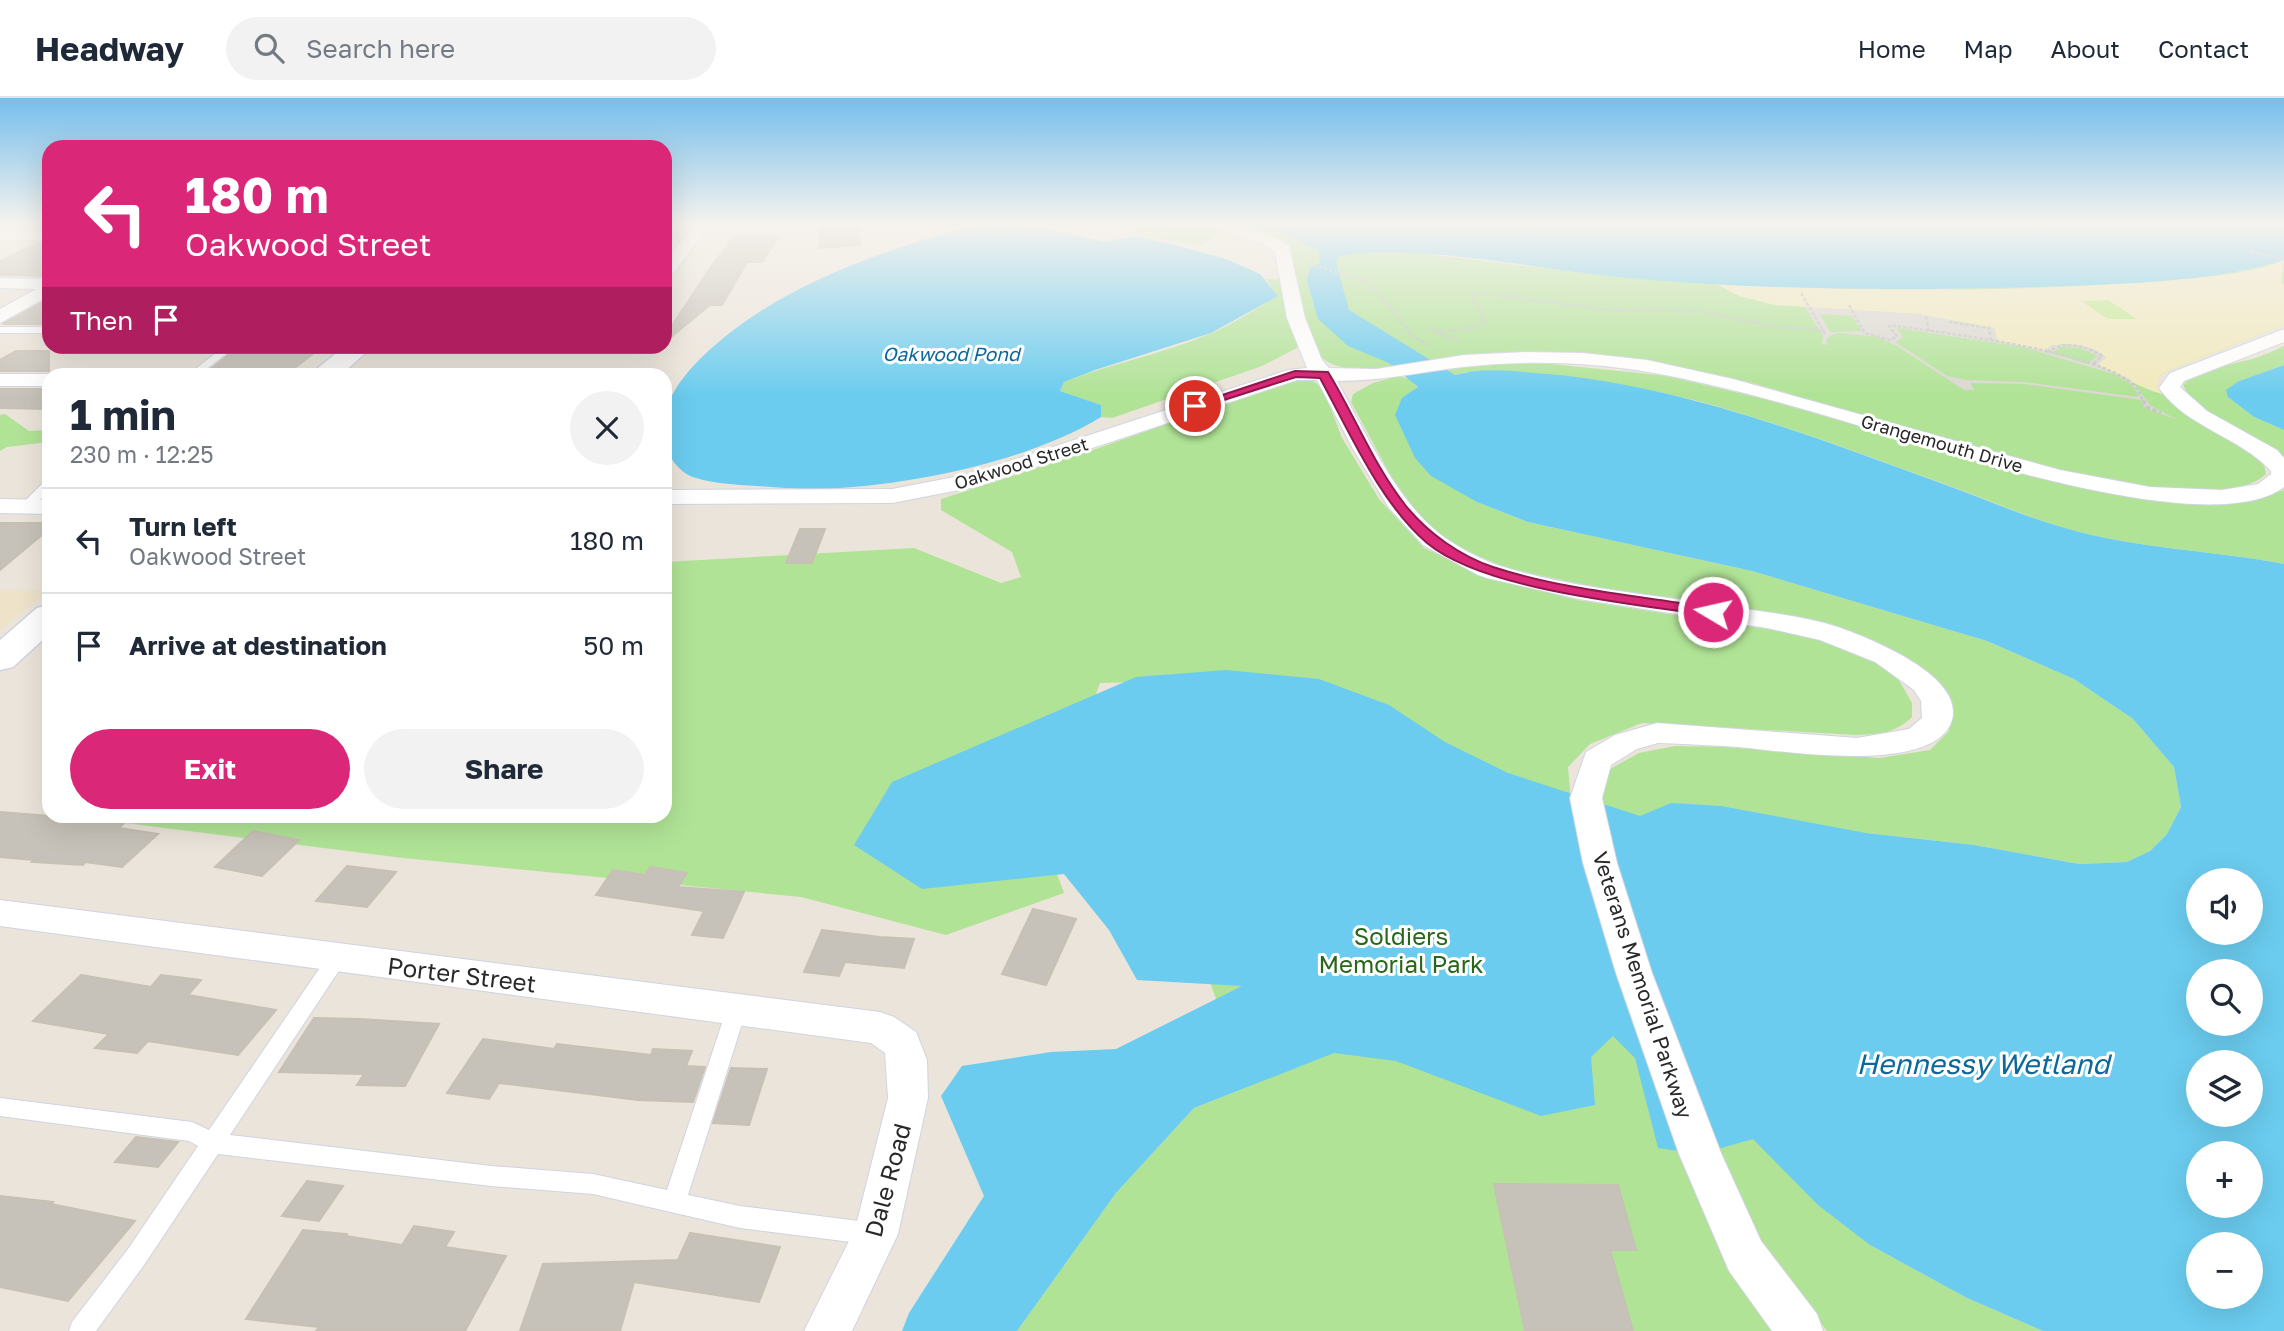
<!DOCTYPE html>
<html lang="en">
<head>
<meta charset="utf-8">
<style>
  body { margin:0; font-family:"Golos Text",sans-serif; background:#f2f2f3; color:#1f2937; height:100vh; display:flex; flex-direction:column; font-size:26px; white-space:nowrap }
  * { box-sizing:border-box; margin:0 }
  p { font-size:23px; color:#747a83 }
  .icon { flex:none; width:38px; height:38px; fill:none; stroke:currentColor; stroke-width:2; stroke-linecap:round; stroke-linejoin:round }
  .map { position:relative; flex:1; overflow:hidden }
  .details { position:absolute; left:42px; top:270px; width:630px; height:455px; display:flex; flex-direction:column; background:#fff; border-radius:21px; box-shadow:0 7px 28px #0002 }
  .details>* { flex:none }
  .hud { position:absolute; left:42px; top:42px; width:630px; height:214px; border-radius:21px; box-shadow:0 7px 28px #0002; background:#db2777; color:#fff; overflow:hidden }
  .fabs { position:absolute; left:2186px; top:770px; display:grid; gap:14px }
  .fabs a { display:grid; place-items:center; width:77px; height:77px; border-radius:50%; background:#fff; box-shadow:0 7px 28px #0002; font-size:35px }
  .pin { position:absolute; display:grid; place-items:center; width:60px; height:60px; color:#fff; margin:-30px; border:4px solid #fff; border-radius:50%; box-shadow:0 2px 7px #0007 }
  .me { position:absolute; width:77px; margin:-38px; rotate:279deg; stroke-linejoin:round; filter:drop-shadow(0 0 5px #0008) }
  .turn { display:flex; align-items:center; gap:24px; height:147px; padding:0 28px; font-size:32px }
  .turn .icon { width:91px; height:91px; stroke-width:2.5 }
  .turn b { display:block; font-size:49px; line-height:60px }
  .then { display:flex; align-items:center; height:66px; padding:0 28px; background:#0003; gap:14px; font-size:26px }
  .round { display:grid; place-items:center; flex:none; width:74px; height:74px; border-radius:37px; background:#f2f2f3 }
  .summary { display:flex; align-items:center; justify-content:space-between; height:119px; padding:0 28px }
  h1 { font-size:42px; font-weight:700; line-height:52px }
  .primary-button { display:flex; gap:14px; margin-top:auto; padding:14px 28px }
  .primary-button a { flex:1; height:80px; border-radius:42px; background:#db2777; color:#fff; font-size:28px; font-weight:700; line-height:80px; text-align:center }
  .primary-button a+a { background:#f2f2f3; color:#1f2937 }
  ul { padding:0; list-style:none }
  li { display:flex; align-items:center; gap:21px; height:105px; padding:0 28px; border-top:2px solid #e0e1e3 }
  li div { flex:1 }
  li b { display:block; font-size:26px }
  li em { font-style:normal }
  header { display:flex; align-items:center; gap:42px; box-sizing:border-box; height:98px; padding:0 35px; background:#fff; border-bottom:2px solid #e0e1e3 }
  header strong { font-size:33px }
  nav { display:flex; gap:38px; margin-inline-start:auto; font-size:24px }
  .search { width:490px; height:63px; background:#f2f2f3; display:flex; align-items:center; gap:18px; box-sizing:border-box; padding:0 24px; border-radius:38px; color:#747a83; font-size:26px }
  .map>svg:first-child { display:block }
</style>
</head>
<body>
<header>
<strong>Headway</strong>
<div class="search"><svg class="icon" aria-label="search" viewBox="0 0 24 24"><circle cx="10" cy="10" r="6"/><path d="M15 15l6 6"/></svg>Search here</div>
<nav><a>Home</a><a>Map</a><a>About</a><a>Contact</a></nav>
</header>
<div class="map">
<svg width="2284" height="1233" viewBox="0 0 2284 1233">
  <rect width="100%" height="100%" fill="#ebe4da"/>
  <polygon fill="#eee2c9" points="49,492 0,533 0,493"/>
  <g fill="#b0e396">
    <polygon points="1137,126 1208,126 1228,132 1201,147 1136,137"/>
    <path d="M1227 126H1254L1294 140 1610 178 1783 189 1945 192 2284 162V227L2167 273 2160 278 2157 287C2175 321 2265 342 2266 376 2203 438 1831 304 1744 283 1678 267 1612 258 1545 255 1521 255 1495 253 1471 257 1433 262 1346 288 1318 256L1270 140Z"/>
    <path d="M1266 181 1283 182 1293 235 1300 241 1297 250 1262 268 1112 320 1101 319V307L1060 293 1064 284C1112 265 1164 256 1212 235 1235 225 1256 211 1277 198Z"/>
    <path d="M2284 248V267L2239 283 2228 299 2254 319 2284 332V358C2255 339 2197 319 2183 287 2196 271 2238 266 2258 259 2267 256 2275 252 2284 248Z"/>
    <path d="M1500 265 1552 266 1667 278 1764 301 2067 386 2249 402 2284 392V466C2211 452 2136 451 2065 430 2030 420 1995 405 1961 392 1872 360 1782 325 1690 301 1616 282 1542 277 1465 274L1455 277 1444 272Z"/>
    <polygon points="1398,278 1410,281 1418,290 1477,404 1528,424 1752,473 1987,543 2074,581 2133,621 2174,669 2181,709 2167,736 2150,753 2127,764 2079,766 1974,747 1866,735 1870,1147 1967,1200 2043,1233 1827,1233 1760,1147 1710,1031 1600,698 1610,671 1639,655 1675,648 1725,649 1879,660 1930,652 1949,633 1952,604 1928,575 1885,550 1510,471 1449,446 1419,417 1392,380 1351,304 1353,296 1373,285"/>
    <path d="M1295 281 1313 283 1323 290 1342 340 1379 401 1424 450 1486 479 1577 502 1819 539 1875 563 1896 577 1912 605V619C1896 635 1879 636 1857 637L1642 625 1590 646 1568 669 1577 773 1780 1233H1017L1116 1095 1194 1010 1247 989 1210 884 1181 583 1100 585 1080 640 1038 723 1064 795 946 837 801 799 403 760 125 725 105 718H665V464L914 450 1001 485 1021 479 1012 454 941 412V401L1096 351Z"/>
    <polygon points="5,316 29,333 49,332 49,344 7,349 0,353 0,317"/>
  </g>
  <path fill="#f1e9bc" d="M2284 162 2281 185 2284 186V227L2167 273 2160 278 2157 287 2162 296C2138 290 2120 275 2096 268L2105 260C2086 250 2064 238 2044 253L1997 243 1994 230 1917 216 1774 207 1739 198 1712 184C1858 194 2007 195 2153 183 2196 179 2243 179 2284 162Z"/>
  <polygon fill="#c4ea91" points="2108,202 2137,221 2108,221 2081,203"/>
  <path fill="#dcd7d1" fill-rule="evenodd" d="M1805 209 1918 216 1994 230 1997 243 2044 253 2052 247H2079L2096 252 2106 259 2097 268 2130 281 2151 308 2178 322 2145 310 2141 302 2134 301 2024 286 1970 285 1975 292H1964L1897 248 1877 239 1840 235 1829 238 1826 243 1828 247 1822 246 1823 238ZM1820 216 1852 218 1862 233 1830 234ZM1897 230 2023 249 2117 277 2133 288 2139 299 2024 284 1966 282 1947 278 1895 244 1903 239ZM2062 249 2080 250 2098 258 2087 266 2051 255Z"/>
  <g fill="#6bccef" fill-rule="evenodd">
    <path d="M984 126H1024L1106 144 1134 138 1175 147 1226 161 1260 176 1278 198 1211 235 1095 272 1064 284 1060 293 1101 307V319C1028 364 906 388 821 391 800 392 778 389 757 388 739 387 699 385 685 375 666 361 665 344 665 323 665 300 685 276 701 260 769 194 863 159 954 133 964 130 974 129 984 126Z"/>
    <path d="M1254 126H2284V162L2278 164C2199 186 2113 186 2031 189 1891 193 1748 192 1608 178 1543 171 1479 158 1414 155 1388 154 1365 153 1340 158L1336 164 1349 212 1455 277C1486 268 1518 274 1549 276 1687 289 1817 340 1946 387 1985 401 2025 419 2065 430 2136 451 2211 452 2284 466V1233H2043L1967 1200 1870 1147 1818 1107 1753 1041 1700 1056 1658 1050 1635 960 1613 938 1591 959 1595 1007 1541 1018 1396 963 1334 955 1194 1010 1116 1095 1017 1233H902L909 1215 984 1098 941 998 962 968 1051 954 1116 951 1242 888 1137 882 1109 832 1064 776 922 791 854 747 892 684 1136 579 1226 572 1319 581 1389 607 1445 644 1508 675 1640 718 1671 705 1721 708 1866 735 1974 747 2079 766 2127 764 2150 753 2167 736 2181 709 2174 669 2133 621 2074 581 1987 543 1752 473 1528 424 1477 404 1431 378 1415 360 1395 317 1402 300 1418 289 1389 265 1348 248 1318 221 1307 183 1310 170 1320 165 1319 153 1294 140ZM2198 782H2250V835H2198ZM2198 873H2250V926H2198ZM2198 964H2250V1017H2198ZM2198 1055H2250V1108H2198ZM2198 1146H2250V1199H2198Z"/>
    <polygon points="2284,267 2284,332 2254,319 2228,299 2226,292 2239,283"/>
  </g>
  <g fill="#c7c2b9" stroke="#c7c0b4" stroke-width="2">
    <polygon points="821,126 859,126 860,147 819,150"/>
    <polygon points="735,137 779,138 762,164 747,164 722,207 710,207 671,239 667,235 711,169"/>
    <polygon points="38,145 49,145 49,178 0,177 0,163"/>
    <polygon points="49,201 49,226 3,226"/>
    <polygon points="240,248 323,248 292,272 211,271"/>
    <polygon points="16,253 49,253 49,273 0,273 0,262"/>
    <polygon points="0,291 49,291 49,311 0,310"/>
    <polygon points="0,425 49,425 49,431 0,472"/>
    <polygon points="800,431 825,431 812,465 786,465"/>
    <polygon points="0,714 125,724 119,730 158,736 122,769 85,764 83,767 32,764 34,762 0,759"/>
    <polygon points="253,733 299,742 262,778 215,769"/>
    <polygon points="347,768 396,774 367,809 316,803"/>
    <polygon points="650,769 687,775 678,789 744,794 723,840 692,837 704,813 596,797 613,772 645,777"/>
    <polygon points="1033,811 1076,821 1046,887 1002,876"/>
    <polygon points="822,832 880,839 914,841 904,870 845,864 839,878 804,874"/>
    <polygon points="81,877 151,889 161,877 201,882 188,897 276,912 238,957 148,943 137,955 95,950 109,936 33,923"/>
    <polygon points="314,920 360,921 439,926 405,988 357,987 364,976 279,974"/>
    <polygon points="483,941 554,951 557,946 651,957 653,951 692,953 686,968 705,969 693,1004 638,1002 499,985 489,1001 447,995"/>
    <polygon points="731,970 767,971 749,1027 713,1025"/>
    <polygon points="136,1039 178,1044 158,1069 115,1064"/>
    <polygon points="307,1083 343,1088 319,1123 282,1118"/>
    <polygon points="1494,1086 1618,1087 1636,1152 1610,1152 1633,1233 1525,1233"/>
    <polygon points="0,1098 53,1104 51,1106 135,1123 68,1203 0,1189"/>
    <polygon points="414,1128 454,1134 445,1149 506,1158 465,1233 316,1233 319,1229 246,1221 303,1132 347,1136 346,1138 402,1147"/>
    <polygon points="690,1135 780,1149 759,1204 634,1184 620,1233 520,1233 543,1166 678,1162"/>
  </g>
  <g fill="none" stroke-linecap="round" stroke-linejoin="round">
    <defs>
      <g id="lane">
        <rect x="0" y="229" width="49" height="6"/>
        <polygon points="225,248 237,248 200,276 189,276"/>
        <polygon points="49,382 49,393 30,412 22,412 22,406 45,383"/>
        <polygon points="337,852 344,855 347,860 344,865 230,1037 491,1068 593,1076 667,1092 727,910 730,904 737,902 744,904 747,910 688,1097 740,1108 875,1125 883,1128 887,1136 883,1144 875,1147 740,1130 593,1096 491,1088 218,1056 144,1167 96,1233 69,1233 72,1224 128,1151 198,1048 189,1043 0,1018 0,1000 192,1024 209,1032 330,855"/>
      </g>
      <g id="street">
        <polygon points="695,126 711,126 671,178 665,179 665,163"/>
        <path d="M1212 126C1240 125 1266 132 1289 148L1305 220 1322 262 1329 270 1376 271 1464 257 1525 254 1583 255 1647 262 1733 281 2060 372 2150 389 2222 392 2258 386 2271 376V373C2239 338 2187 330 2159 290L2170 275 2284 231V244L2184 283 2180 289 2207 313 2277 352 2284 360V389C2245 419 2149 403 2103 394 1949 364 1803 301 1648 274 1588 264 1523 262 1463 269 1420 274 1381 283 1337 283 1364 331 1396 403 1441 437 1456 448 1480 461 1497 467 1574 491 1659 497 1739 510 1772 515 1807 519 1838 529 1869 540 1969 579 1951 625 1930 677 1782 653 1738 649 1711 647 1684 646 1658 645L1637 651 1611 667 1602 700 1617 765 1652 875 1721 1055 1761 1143 1817 1216 1823 1233H1772L1729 1173 1679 1056 1616 875 1583 765 1570 700 1586 654 1615 637 1657 625 1857 640 1909 631 1922 620 1921 603 1914 592 1875 564 1820 542 1767 530 1579 501 1487 480 1478 477 1423 447 1389 410 1353 351 1317 282H1297L975 389 892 405 665 406V392L892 391 970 376 1288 272 1307 270 1287 220 1275 154 1263 146 1214 129Z"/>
        <rect x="0" y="132" width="49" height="10"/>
        <polygon points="0,180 49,181 49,198 0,225 0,211 36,191 0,190"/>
        <polygon points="0,276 52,276 49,276 49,288 0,288"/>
        <polygon points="0,401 49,402 49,416 0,415"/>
        <polygon points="0,802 880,914 894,919 916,934 927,962 928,1000 898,1136 852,1233 804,1233 855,1131 888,1000 885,955 871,945 0,828"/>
      </g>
      <g id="secondary">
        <polygon points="345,248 373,248 342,276 314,276 318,270"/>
        <polygon points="49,507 49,536 13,569 0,572 0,542 37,510"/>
      </g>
    </defs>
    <use href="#lane" stroke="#d0d3e2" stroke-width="2"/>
    <use href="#street" stroke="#d0d3e2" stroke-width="2"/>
    <use href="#secondary" stroke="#d0d3e2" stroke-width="3"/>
    <g stroke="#c7c7c7" stroke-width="2.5" stroke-dasharray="3.5 2" stroke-linecap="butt">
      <polyline points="2251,154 2284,161"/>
      <polyline points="1308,165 1370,185 1413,238 1429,247"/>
      <polyline points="1801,195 1825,236"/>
      <path d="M1849 207 1865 235 1890 242 1897 238 1889 228H1896C1944 235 2107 254 2136 290 2139 294 2141 299 2144 304"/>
      <polyline points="1926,219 1929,233"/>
      <polyline points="1949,224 1989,230 1991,242"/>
      <polyline points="1430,231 1457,243"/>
      <polyline points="1436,234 1468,231 1485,224 1472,197 1480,195 1609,212 1699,213 1771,228 1824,233"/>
      <path d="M2047 254C2065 243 2085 247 2102 258L2092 267"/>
    </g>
    <polyline stroke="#c7c7c7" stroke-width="3.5" stroke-dasharray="4.5 2.5" stroke-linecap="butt" points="2143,302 2147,309 2161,315"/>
    <use href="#lane" fill="#fff" fill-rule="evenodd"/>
    <use href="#street" fill="#fff" fill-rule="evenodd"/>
    <use href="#secondary" fill="#fff" fill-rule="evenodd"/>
  </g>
  <linearGradient id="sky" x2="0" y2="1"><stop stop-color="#76beeb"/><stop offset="0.42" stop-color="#f6f3ee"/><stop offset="1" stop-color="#f6f3ee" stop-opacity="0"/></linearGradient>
  <rect width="2284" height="298" fill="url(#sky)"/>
  <path fill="#db2777" stroke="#8e194d" stroke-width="2" d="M1295 273 1328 274C1355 318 1374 368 1406 408 1428 435 1460 458 1493 469 1563 492 1640 498 1713 510L1721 514 1713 518C1637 506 1485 493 1427 445 1380 405 1349 333 1320 280L1296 279 1199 310 1189 308Z"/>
  <g text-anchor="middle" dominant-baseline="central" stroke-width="6" stroke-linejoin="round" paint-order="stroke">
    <g font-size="18" fill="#292929" stroke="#fff">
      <text transform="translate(1942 345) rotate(16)">Grangemouth Drive</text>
      <text transform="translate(1021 365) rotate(-17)">Oakwood Street</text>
    </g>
    <g font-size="19" font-style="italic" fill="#0c689a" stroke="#fff">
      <text x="951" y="255">Oakwood Pond</text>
    </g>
    <g font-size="21" fill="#292929" stroke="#fff">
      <text transform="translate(1643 887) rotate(72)">Veterans Memorial Parkway</text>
    </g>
    <g font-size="24" fill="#286619" stroke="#fff">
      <text x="1401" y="837">Soldiers<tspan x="1401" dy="28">Memorial Park</tspan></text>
    </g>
    <g font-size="24" fill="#292929" stroke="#fff">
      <text transform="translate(462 876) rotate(7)">Porter Street</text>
      <text transform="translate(887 1082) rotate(-75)">Dale Road</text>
    </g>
    <g font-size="28" font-style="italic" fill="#0c689a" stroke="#fff">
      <text x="1983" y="965">Hennessy Wetland</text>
    </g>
  </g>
</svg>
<div class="fabs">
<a><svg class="icon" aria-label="sound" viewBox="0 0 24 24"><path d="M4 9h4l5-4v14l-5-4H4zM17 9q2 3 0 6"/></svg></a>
<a><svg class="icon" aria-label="search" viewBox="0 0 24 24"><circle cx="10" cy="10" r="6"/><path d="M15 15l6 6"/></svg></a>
<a><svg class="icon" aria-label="layers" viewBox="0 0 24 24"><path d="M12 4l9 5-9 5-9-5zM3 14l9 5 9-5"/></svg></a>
<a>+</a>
<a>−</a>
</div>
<div class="pin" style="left:1195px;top:308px;background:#d93025"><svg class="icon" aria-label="arrive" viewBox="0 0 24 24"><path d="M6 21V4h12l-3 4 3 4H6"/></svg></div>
<svg class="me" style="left:1713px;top:514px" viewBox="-20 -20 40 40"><circle r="17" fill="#db2777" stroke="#fff" stroke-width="3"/><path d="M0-11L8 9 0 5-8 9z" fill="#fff"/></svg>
<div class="hud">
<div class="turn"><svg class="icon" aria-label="left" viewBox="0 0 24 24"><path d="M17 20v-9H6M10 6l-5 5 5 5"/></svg><div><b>180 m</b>Oakwood Street</div></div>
<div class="then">Then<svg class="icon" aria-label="arrive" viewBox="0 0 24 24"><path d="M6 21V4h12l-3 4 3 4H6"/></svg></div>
</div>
<section class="details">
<div class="summary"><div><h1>1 min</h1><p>230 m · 12:25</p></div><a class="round"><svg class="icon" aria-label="close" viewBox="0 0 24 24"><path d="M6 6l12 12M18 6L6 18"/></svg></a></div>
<ul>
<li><svg class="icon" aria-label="left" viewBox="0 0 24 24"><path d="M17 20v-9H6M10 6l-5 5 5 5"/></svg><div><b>Turn left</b><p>Oakwood Street</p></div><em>180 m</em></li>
<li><svg class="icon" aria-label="arrive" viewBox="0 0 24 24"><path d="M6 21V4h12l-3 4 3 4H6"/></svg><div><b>Arrive at destination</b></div><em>50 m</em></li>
</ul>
<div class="primary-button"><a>Exit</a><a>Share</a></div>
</section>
</div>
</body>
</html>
